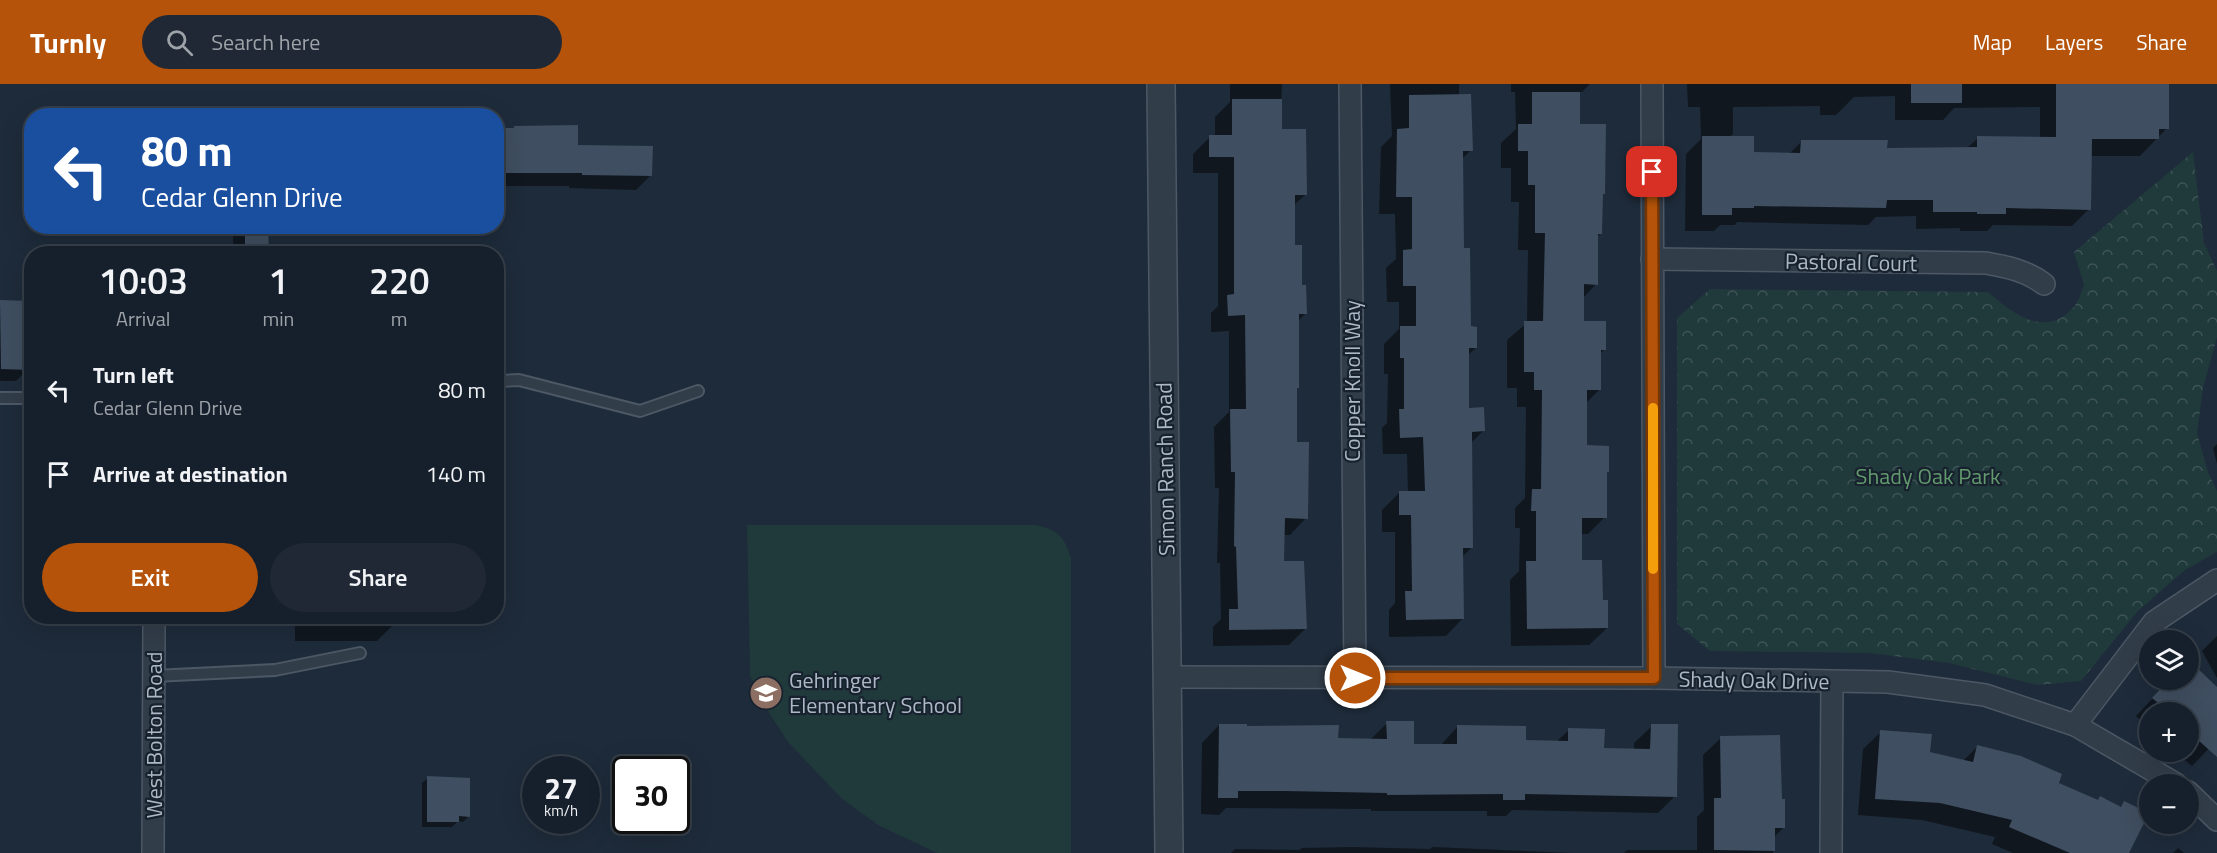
<!DOCTYPE html>
<html lang="en">
<head>
<meta charset="utf-8">
<style>
  body { margin:0; font-family:"Titillium Web",sans-serif; background:#1f2834; color:#f1f3f6; height:100vh; display:flex; flex-direction:column; font-size:22px; white-space:nowrap }
  * { box-sizing:border-box; margin:0 }
  p { font-size:20px; color:#9ea3a9 }
  .icon { flex:none; width:33px; height:33px; fill:none; stroke:currentColor; stroke-width:2; stroke-linecap:round; stroke-linejoin:round }
  .map { position:relative; flex:1; overflow:hidden }
  .panel { position:absolute; left:24px; top:162px; width:480px; height:378px; display:flex; flex-direction:column; background:#16202c; border-radius:24px; box-shadow:0 6px 24px #0002,0 0 0 2px #353e48 }
  .panel>* { flex:none }
  .hud { position:absolute; left:24px; top:24px; width:480px; height:126px; border-radius:24px; box-shadow:0 6px 24px #0002,0 0 0 2px #353e48; background:#1a4fa0; color:#fff; overflow:hidden }
  .tools { position:absolute; left:2139px; top:546px; display:grid; gap:12px }
  .tools a { display:grid; place-items:center; width:60px; height:60px; border-radius:50%; background:#16202c; box-shadow:0 6px 24px #0002,0 0 0 2px #353e48; font-size:30px }
  .speed { position:absolute; left:522px; top:672px; display:flex; gap:12px; font-size:30px; font-weight:700; text-align:center }
  .speed>* { display:grid; place-content:center; width:78px; height:78px; border-radius:50%; background:#16202c; box-shadow:0 6px 24px #0002,0 0 0 2px #353e48; line-height:1 }
  .speed small { font-size:15px; font-weight:400 }
  .speed .limit { border:3px solid #111; border-radius:9px; background:#fff; color:#111 }
  .pin { position:absolute; display:grid; place-items:center; width:51px; height:51px; color:#fff; margin:-26px; border-radius:12px; box-shadow:0 3px 9px #0006 }
  .me { position:absolute; width:66px; margin:-33px; rotate:90deg; stroke-linejoin:round; filter:drop-shadow(0 0 4px #0008) }
  .turn { display:flex; align-items:center; gap:21px; height:126px; padding:0 18px; font-size:27px }
  .turn .icon { width:78px; height:78px; stroke-width:2.5 }
  .turn b { display:block; font-size:42px; line-height:51px }
  .eta { display:flex; justify-content:space-evenly; align-items:center; height:102px; text-align:center }
  .eta b { font-size:36px; font-weight:600; line-height:42px }
  .action { display:flex; gap:12px; margin-top:auto; padding:12px 18px }
  .action a { flex:1; height:69px; border-radius:36px; background:#b45309; color:#fff; font-size:24px; font-weight:600; line-height:69px; text-align:center }
  .action a+a { background:#1f2834; color:#f1f3f6 }
  ul { padding:0; list-style:none }
  li { display:flex; align-items:center; gap:18px; height:84px; padding:0 18px }
  li div { flex:1 }
  li b { display:block; font-size:22px }
  li em { font-style:normal }
  header { display:flex; align-items:center; gap:36px; box-sizing:border-box; height:84px; padding:0 30px; background:#b45309; color:#fff }
  header strong { font-size:28px }
  nav { display:flex; gap:33px; margin-inline-start:auto; font-size:21px }
  .search { width:420px; height:54px; background:#1f2834; display:flex; align-items:center; gap:15px; box-sizing:border-box; padding:0 21px; border-radius:33px; color:#9ea3a9; font-size:22px }
  .map>svg:first-child { display:block }
</style>
</head>
<body>
<header>
<strong>Turnly</strong>
<div class="search"><svg class="icon" aria-label="search" viewBox="0 0 24 24"><circle cx="10" cy="10" r="6"/><path d="M15 15l6 6"/></svg>Search here</div>
<nav><a>Map</a><a>Layers</a><a>Share</a></nav>
</header>
<div class="map">
<svg width="2217" height="769" viewBox="0 0 2217 769">
  <defs>
    <pattern id="forest-crowns" width="20" height="18" patternUnits="userSpaceOnUse" patternTransform="scale(1.5)"><rect width="20" height="18" fill="#20393b"/><path d="M2 6a3 3 0 1 1 6 0M12 15a3 3 0 1 1 6 0" fill="none" stroke="#3e5456"/></pattern>
  </defs>
  <rect width="100%" height="100%" fill="#1e2b3a"/>
  <path fill="#20393b" d="M747 441H1036C1058 446 1064 452 1071 474V769H937L878 741 841 714 788 658 769 629 750 592Z"/>
  <path fill="url(#forest-crowns)" d="M2193 68 2204 159 2217 187V253L2203 304 2197 349 2208 388 2217 407V468L2185 486 2137 528 2081 597 2037 601 1949 579 1869 569 1710 567 1677 540V234L1710 205 1988 208C2013 230 2045 255 2074 223 2079 217 2081 208 2084 201L2074 168Z"/>
  <g fill="#0007" fill-rule="evenodd">
    <polygon points="1230,0 1282,0 1280,47 1305,111 1293,122 1293,163 1306,229 1297,238 1296,359 1306,434 1290,451 1283,451 1282,479 1306,544 1289,561 1213,562 1213,543 1221,535 1220,479 1217,479 1219,404 1215,404 1214,343 1229,328 1229,247 1211,248 1211,229 1218,222 1218,89 1193,89 1193,70 1210,53 1215,53 1215,33 1230,18"/>
    <polygon points="1390,0 1459,0 1459,12 1471,66 1462,75 1463,166 1470,244 1476,264 1468,271 1467,325 1483,347 1471,359 1472,463 1462,473 1463,534 1446,552 1389,553 1389,526 1395,519 1395,448 1382,448 1382,426 1399,409 1408,409 1407,370 1383,370 1382,344 1387,339 1388,290 1384,290 1384,260 1399,245 1399,218 1387,218 1386,184 1396,175 1395,130 1379,130 1381,63 1392,52"/>
    <polygon points="1511,0 1590,0 1582,8 1578,8 1578,41 1601,111 1601,149 1597,153 1596,200 1583,214 1582,239 1604,266 1600,270 1600,305 1586,319 1585,363 1605,389 1605,433 1588,450 1580,450 1580,478 1602,517 1607,544 1589,561 1511,562 1510,496 1519,487 1520,444 1515,444 1515,424 1525,414 1526,323 1517,323 1517,304 1507,304 1507,256 1527,239 1528,166 1518,166 1519,118 1511,118 1511,84 1501,84 1501,59 1516,45 1515,8 1511,8"/>
    <path d="M1687 0H2168L2167 44 2140 72H2090L2089 125 2072 142 1993 141 1987 147H1960V144L1916 145V132L1876 133 1868 141 1737 138 1735 141H1720L1714 147H1685L1686 70 1701 55 1700 23H1688ZM1895 12V36H1943L1954 24 2040 23V54H1978L1966 65 1886 66 1801 58 1789 70H1752L1729 53 1733 50V23L1820 22V31H1836L1854 13Z"/>
    <polygon points="496,45 577,62 650,92 636,106 569,104 569,102 501,102 496,107"/>
    <polygon points="243,142 267,142 268,170 234,170 233,152"/>
    <polygon points="0,218 29,218 28,285 16,297 0,297"/>
    <polygon points="2217,360 2217,380 2213,364"/>
    <polygon points="295,532 395,532 395,539 377,557 295,557"/>
    <polygon points="2217,552 2217,594 2202,567"/>
    <polygon points="2170,596 2178,599 2182,596 2188,596 2217,605 2217,656 2192,682 2175,668 2188,668 2188,628 2150,628 2150,644 2136,632"/>
    <polygon points="1387,639 1412,662 1441,661 1458,642 1524,658 1556,658 1569,646 1603,665 1634,666 1634,659 1652,642 1675,712 1658,729 1512,726 1506,732 1487,732 1487,727 1371,727 1371,725 1226,724 1219,731 1201,730 1202,659 1219,641 1337,656 1370,656"/>
    <polygon points="1881,648 1929,669 1963,677 1977,663 2097,717 2120,724 2125,719 2128,769 2013,769 1992,760 1995,753 1922,736 1858,731 1863,665"/>
    <polygon points="1721,654 1783,744 1773,754 1773,769 1624,769 1627,766 1697,766 1697,733 1704,726 1703,671"/>
    <polygon points="428,694 469,732 463,738 458,737 452,743 422,743 422,699"/>
    <polygon points="1352,763 1430,765 1432,763 1573,769 1231,769 1235,765 1299,766 1302,764"/>
    <polygon points="2178,764 2184,769 2173,769"/>
  </g>
  <g fill="#3f4e60">
    <rect x="1911" y="0" width="51" height="19"/>
    <polygon points="2056,0 2169,0 2169,45 2159,45 2159,55 2092,55 2091,126 2006,124 2006,130 1977,130 1977,128 1933,128 1933,116 1887,116 1886,124 1754,122 1754,124 1732,124 1732,131 1702,131 1702,52 1754,52 1754,68 1800,69 1801,56 1888,56 1887,64 1977,63 1977,52 2056,53"/>
    <polygon points="1532,8 1580,8 1580,40 1606,40 1605,110 1603,110 1602,150 1598,150 1598,201 1584,200 1584,237 1606,237 1606,266 1601,266 1601,306 1587,306 1587,361 1609,362 1609,388 1607,388 1607,434 1582,434 1582,476 1602,476 1603,516 1608,516 1608,544 1527,545 1526,477 1536,477 1536,427 1531,427 1532,405 1541,405 1542,306 1534,306 1534,288 1524,288 1524,237 1543,237 1545,149 1535,149 1535,101 1528,101 1528,67 1518,67 1518,40 1532,40"/>
    <polygon points="1471,10 1473,67 1463,67 1464,164 1470,164 1471,242 1477,243 1477,264 1469,264 1469,324 1484,323 1485,347 1472,348 1473,464 1463,464 1464,535 1406,536 1405,507 1412,507 1411,431 1399,431 1399,407 1425,407 1423,353 1400,354 1399,325 1404,325 1404,274 1400,274 1400,242 1416,242 1416,202 1403,202 1403,166 1412,165 1412,113 1396,113 1397,45 1409,44 1409,11"/>
    <polygon points="1232,15 1282,15 1282,45 1306,45 1307,111 1295,111 1295,161 1302,161 1302,201 1306,201 1307,230 1299,230 1299,304 1297,304 1297,358 1309,358 1308,435 1285,434 1284,477 1304,477 1307,545 1229,546 1229,525 1238,525 1236,463 1234,462 1235,388 1231,388 1230,325 1246,325 1245,231 1228,232 1227,211 1234,210 1234,73 1209,73 1209,51 1232,51"/>
    <polygon points="578,41 578,61 653,62 652,92 582,91 582,89 496,89 496,44 514,44 514,42"/>
    <polygon points="245,142 268,142 269,170 245,170"/>
    <polygon points="0,216 31,217 29,286 1,285"/>
    <polygon points="2194,581 2217,603 2217,673 2188,647 2188,628 2169,628 2152,614 2169,596 2188,596 2188,587"/>
    <polygon points="1386,637 1414,637 1414,660 1457,660 1457,641 1526,642 1526,656 1568,657 1568,644 1605,645 1604,664 1650,665 1651,640 1678,640 1677,713 1525,710 1525,716 1503,716 1503,710 1387,711 1387,709 1285,707 1238,707 1238,714 1218,714 1219,640 1247,640 1247,642 1339,641 1338,654 1387,655"/>
    <polygon points="1880,646 1932,650 1930,668 1973,678 1977,661 2021,672 2062,690 2059,699 2098,716 2100,712 2121,723 2124,717 2149,729 2129,769 2070,769 2009,743 2012,736 1940,719 1875,715"/>
    <polygon points="1780,651 1782,715 1785,715 1785,744 1775,744 1775,767 1714,766 1714,714 1721,714 1720,652"/>
    <polygon points="427,692 470,694 470,733 459,732 459,738 427,738"/>
  </g>
  <g fill="none" stroke-linecap="round" stroke-linejoin="round">
    <defs>
      <g id="service">
        <polyline points="496,297 519,296 640,327 698,307"/>
        <polyline points="0,314 32,314"/>
        <polyline points="154,592 275,586 360,569"/>
      </g>
      <g id="minor">
        <polyline points="1350,0 1355,594"/>
        <polyline points="1652,0 1654,594"/>
        <path d="M1652 175 1986 179C2008 183 2027 187 2044 200"/>
        <polyline points="1167,593 1654,594 1888,598 1985,611 2075,641 2176,700"/>
        <polyline points="2075,641 2154,538 2217,496"/>
        <polyline points="2188,708 2217,736"/>
        <polyline points="153,769 154,532"/>
        <polyline points="1831,769 1832,598"/>
      </g>
      <polyline id="tertiary" points="1161,0 1169,769"/>
    </defs>
    <use href="#service" stroke="#4d5865" stroke-width="14"/>
    <use href="#minor" stroke="#4d5865" stroke-width="24"/>
    <use href="#tertiary" stroke="#4d5865" stroke-width="30"/>
    <use href="#service" stroke="#323d4a" stroke-width="10"/>
    <use href="#minor" stroke="#323d4a" stroke-width="21"/>
    <use href="#tertiary" stroke="#323d4a" stroke-width="27"/>
  </g>
  <g fill="none" stroke-linecap="round" stroke-linejoin="round">
    <defs>
      <polyline id="route" points="1355,594 1654,594 1652,88"/>
    </defs>
    <use href="#route" stroke="#753606" stroke-width="15"/>
    <use href="#route" stroke="#b45309" stroke-width="10"/>
    <polyline stroke="#f59e0b" stroke-width="10" points="1653,324 1653,485"/>
  </g>
  <defs>
    <symbol id="school-disc" viewBox="-11 -11 22 22"><circle r="9.5" fill="#8d6e63" stroke="#18222f"/><path d="M0-5L7-2L0 1L-7-2ZM-4 1L0 2.5L4 1V4Q0 6-4 4Z" fill="#fff"/></symbol>
  </defs>
  <g fill-rule="evenodd">
    <use href="#school-disc" x="747" y="590" width="38" height="38"/>
  </g>
  <g text-anchor="middle" dominant-baseline="central" stroke-width="4.5" stroke-linejoin="round" paint-order="stroke">
    <g font-size="22" fill="#adb8c7" stroke="#18222f">
      <text transform="translate(1851 178) rotate(1)">Pastoral Court</text>
      <text transform="translate(1352 297) rotate(-90)">Copper Knoll Way</text>
      <text transform="translate(1165 385) rotate(-91)">Simon Ranch Road</text>
      <text transform="translate(1754 596) rotate(1)">Shady Oak Drive</text>
      <text transform="translate(154 651) rotate(-90)">West Bolton Road</text>
    </g>
    <g font-size="22" fill="#629a6d" stroke="#18222f">
      <text x="1928" y="392">Shady Oak Park</text>
    </g>
    <g font-size="22" fill="#adb8c7" stroke="#18222f" text-anchor="start">
      <text x="789" y="596">Gehringer<tspan x="789" dy="25">Elementary School</tspan></text>
    </g>
  </g>
</svg>
<div class="tools">
<a><svg class="icon" aria-label="layers" viewBox="0 0 24 24"><path d="M12 4l9 5-9 5-9-5zM3 14l9 5 9-5"/></svg></a>
<a>+</a>
<a>−</a>
</div>
<div class="speed"><div>27<small>km/h</small></div><div class="limit">30</div></div>
<div class="pin" style="left:1652px;top:88px;background:#d93025"><svg class="icon" aria-label="arrive" viewBox="0 0 24 24"><path d="M6 21V4h12l-3 4 3 4H6"/></svg></div>
<svg class="me" style="left:1355px;top:594px" viewBox="-20 -20 40 40"><circle r="17" fill="#b45309" stroke="#fff" stroke-width="3"/><path d="M0-11L8 9 0 5-8 9z" fill="#fff"/></svg>
<div class="hud">
<div class="turn"><svg class="icon" aria-label="left" viewBox="0 0 24 24"><path d="M17 20v-9H6M10 6l-5 5 5 5"/></svg><div><b>80 m</b>Cedar Glenn Drive</div></div>
</div>
<section class="panel">
<div class="eta">
<div><b>10:03</b><p>Arrival</p></div>
<div><b>1</b><p>min</p></div>
<div><b>220</b><p>m</p></div>
</div>
<ul>
<li><svg class="icon" aria-label="left" viewBox="0 0 24 24"><path d="M17 20v-9H6M10 6l-5 5 5 5"/></svg><div><b>Turn left</b><p>Cedar Glenn Drive</p></div><em>80 m</em></li>
<li><svg class="icon" aria-label="arrive" viewBox="0 0 24 24"><path d="M6 21V4h12l-3 4 3 4H6"/></svg><div><b>Arrive at destination</b></div><em>140 m</em></li>
</ul>
<div class="action"><a>Exit</a><a>Share</a></div>
</section>
</div>
</body>
</html>
